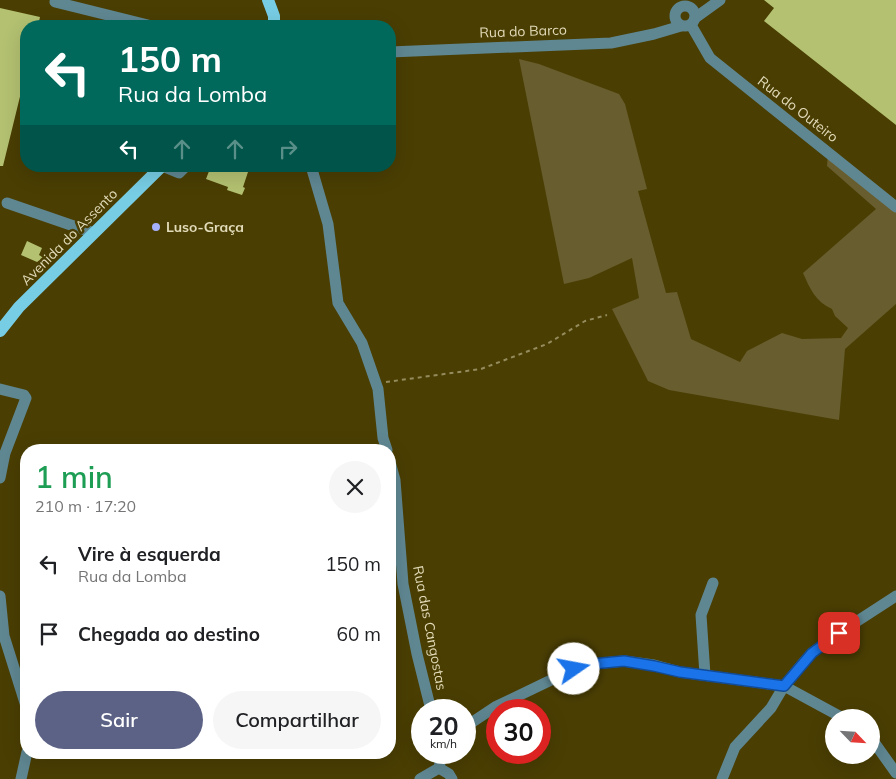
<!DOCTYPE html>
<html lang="pt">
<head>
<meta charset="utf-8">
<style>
  body { margin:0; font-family:Mulish,sans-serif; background:#f6f6f6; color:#202124; height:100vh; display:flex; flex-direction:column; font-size:19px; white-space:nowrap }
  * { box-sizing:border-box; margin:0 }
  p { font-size:16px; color:#757577 }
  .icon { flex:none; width:28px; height:28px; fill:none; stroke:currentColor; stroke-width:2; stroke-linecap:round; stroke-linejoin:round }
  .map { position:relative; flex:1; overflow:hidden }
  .side { position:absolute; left:20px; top:444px; width:376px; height:315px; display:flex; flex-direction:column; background:#fff; border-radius:20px; box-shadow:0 5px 20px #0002 }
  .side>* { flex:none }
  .guide { position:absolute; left:20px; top:20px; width:376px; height:152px; border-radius:20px; box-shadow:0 5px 20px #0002; background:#00695c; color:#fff; overflow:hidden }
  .needle { width:32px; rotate:115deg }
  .buttons { position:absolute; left:825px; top:709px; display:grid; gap:10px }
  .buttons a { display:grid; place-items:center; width:55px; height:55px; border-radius:50%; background:#fff; box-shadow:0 5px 20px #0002; font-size:25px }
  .speed { position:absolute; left:411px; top:699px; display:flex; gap:10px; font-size:25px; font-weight:700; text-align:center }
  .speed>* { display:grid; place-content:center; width:65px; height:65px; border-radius:50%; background:#fff; box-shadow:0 5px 20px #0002; line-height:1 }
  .speed small { font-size:12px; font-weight:400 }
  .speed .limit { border:8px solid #d22; background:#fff; color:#111 }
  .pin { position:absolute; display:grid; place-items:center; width:42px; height:42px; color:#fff; margin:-21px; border-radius:10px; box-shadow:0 2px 8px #0006 }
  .me { position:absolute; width:55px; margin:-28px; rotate:78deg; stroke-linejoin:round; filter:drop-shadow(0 0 4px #0008) }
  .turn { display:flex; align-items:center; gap:18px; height:105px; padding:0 15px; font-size:22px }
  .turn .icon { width:65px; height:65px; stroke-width:2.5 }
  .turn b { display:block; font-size:35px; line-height:42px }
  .lanes { display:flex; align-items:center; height:48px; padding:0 15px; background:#0003; justify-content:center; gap:25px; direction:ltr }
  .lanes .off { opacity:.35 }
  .round { display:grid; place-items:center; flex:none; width:52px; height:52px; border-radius:26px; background:#f6f6f6 }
  .head { display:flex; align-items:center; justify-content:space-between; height:85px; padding:0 15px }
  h1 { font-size:30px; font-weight:600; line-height:38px; color:#1e9e55 }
  .primary-button { display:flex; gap:10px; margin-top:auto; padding:10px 15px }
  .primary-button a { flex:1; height:58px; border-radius:30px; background:#5c6285; color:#fff; font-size:20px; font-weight:600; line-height:58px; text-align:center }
  .primary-button a+a { background:#f6f6f6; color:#202124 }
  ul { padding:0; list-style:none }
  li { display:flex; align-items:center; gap:15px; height:70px; padding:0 15px }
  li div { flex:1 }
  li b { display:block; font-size:19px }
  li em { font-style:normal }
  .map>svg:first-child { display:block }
</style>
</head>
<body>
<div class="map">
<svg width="896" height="779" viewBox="0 0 896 779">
  <rect width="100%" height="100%" fill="#4a3e03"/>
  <path fill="#685d2e" d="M519 59 539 64 619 94 625 104 647 189 638 191 666 293 677 292 691 339 740 362 747 351 782 333 802 339 841 338 848 328 835 316 832 309C816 302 810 289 803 273L876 209 827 166 828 154 896 209V304L845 349 839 420 669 390 648 381 612 309 639 298 632 258 589 278 564 284Z"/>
  <g fill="#b3c171">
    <polygon points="764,0 896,0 896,125 764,21 774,8"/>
    <polygon points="0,8 40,17 38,26 26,26 26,72 3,166 0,166"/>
    <polygon points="211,166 230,166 248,172 243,187 245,188 242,195 227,190 228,187 206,179"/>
    <polygon points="27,241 42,248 39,255 44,258 37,262 21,255"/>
  </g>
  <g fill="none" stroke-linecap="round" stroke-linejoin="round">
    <polyline stroke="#958c5d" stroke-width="2" stroke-dasharray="4 4" stroke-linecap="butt" points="386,382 481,369 547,344 585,321 607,315"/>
    <g stroke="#5f8792" stroke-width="11">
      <polyline points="55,2 152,26"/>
      <circle cx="685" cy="16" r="10"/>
      <polyline points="695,18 720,0"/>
      <polyline points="691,25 710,58 896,207"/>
      <polyline points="390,52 611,43 654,34 681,26"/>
      <polyline points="162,166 179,173 186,166"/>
      <polyline points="311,166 328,224 338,303 362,343 378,389 383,438 387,450"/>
      <polyline points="7,203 94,233"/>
      <polyline points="0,389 24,395 26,398 5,453 0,478"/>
      <polyline points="390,462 395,480 403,584 417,654 431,710"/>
      <polyline points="0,596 4,636 26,706"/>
      <polyline points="705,675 701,615 713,583"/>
      <polyline points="465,727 495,707 574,669 592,664 624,661 654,665 680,672 784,686 843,718"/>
      <polyline points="871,738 896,773"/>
      <polyline points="439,768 449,774 452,779"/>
      <polyline points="21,779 27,752"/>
      <polyline points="420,779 439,768 442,752"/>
      <polyline points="722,779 735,747 771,708 784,686 803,663 812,653 839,633 896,596"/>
    </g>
    <g stroke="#77cde4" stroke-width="12">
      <polyline points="268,0 274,16 274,26"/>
      <polyline points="0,331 19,307 162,166"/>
    </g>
  </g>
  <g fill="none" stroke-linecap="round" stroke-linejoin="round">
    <defs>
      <polyline id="route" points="574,669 592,664 624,661 654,666 680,672 784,686 812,653 839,633"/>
    </defs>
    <use href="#route" stroke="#114b97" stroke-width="12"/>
    <use href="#route" stroke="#1a73e8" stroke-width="9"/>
  </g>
  <circle fill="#a6b1fc" stroke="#4a3e03" stroke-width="2" cx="156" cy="227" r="5"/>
  <g text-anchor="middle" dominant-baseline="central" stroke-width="5" stroke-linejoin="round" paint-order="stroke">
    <g font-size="14" fill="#e2dbb9" stroke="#4a3e03">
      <text transform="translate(523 31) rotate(-2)">Rua do Barco</text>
      <text transform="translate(798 109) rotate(38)">Rua do Outeiro</text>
      <text transform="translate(69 237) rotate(-45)">Avenida do Assento</text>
      <text transform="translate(430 628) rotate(79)">Rua das Cangostas</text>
    </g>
    <g font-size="14" font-weight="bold" fill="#e2dbb9" stroke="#4a3e03" text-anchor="start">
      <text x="166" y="227">Luso-Graça</text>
    </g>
  </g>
</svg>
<div class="buttons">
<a><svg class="needle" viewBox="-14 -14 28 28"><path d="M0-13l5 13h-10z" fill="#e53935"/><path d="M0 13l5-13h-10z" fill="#757577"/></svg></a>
</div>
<div class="speed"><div>20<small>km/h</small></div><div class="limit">30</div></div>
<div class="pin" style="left:839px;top:633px;background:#d93025"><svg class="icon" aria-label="arrive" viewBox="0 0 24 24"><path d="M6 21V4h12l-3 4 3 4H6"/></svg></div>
<svg class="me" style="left:574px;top:669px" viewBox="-20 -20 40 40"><circle r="19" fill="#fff"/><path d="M0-13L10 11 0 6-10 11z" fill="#1a73e8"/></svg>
<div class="guide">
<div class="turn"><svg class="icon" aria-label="left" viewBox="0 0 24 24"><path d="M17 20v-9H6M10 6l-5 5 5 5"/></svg><div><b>150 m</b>Rua da Lomba</div></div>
<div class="lanes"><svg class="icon" aria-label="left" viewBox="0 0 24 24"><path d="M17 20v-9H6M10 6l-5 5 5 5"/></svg><svg class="icon off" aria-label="ahead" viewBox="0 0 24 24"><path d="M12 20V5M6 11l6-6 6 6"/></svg><svg class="icon off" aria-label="ahead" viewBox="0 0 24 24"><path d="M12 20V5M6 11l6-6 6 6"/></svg><svg class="icon off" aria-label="right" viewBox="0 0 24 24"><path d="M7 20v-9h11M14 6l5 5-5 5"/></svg></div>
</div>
<section class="side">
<div class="head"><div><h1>1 min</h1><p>210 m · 17:20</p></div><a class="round"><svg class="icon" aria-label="close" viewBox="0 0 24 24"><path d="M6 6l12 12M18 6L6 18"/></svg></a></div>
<ul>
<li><svg class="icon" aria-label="left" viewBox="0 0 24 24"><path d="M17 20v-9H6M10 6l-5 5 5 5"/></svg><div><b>Vire à esquerda</b><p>Rua da Lomba</p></div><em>150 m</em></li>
<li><svg class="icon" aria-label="arrive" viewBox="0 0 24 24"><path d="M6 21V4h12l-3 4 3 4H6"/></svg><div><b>Chegada ao destino</b></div><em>60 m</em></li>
</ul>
<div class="primary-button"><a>Sair</a><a>Compartilhar</a></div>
</section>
</div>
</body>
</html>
